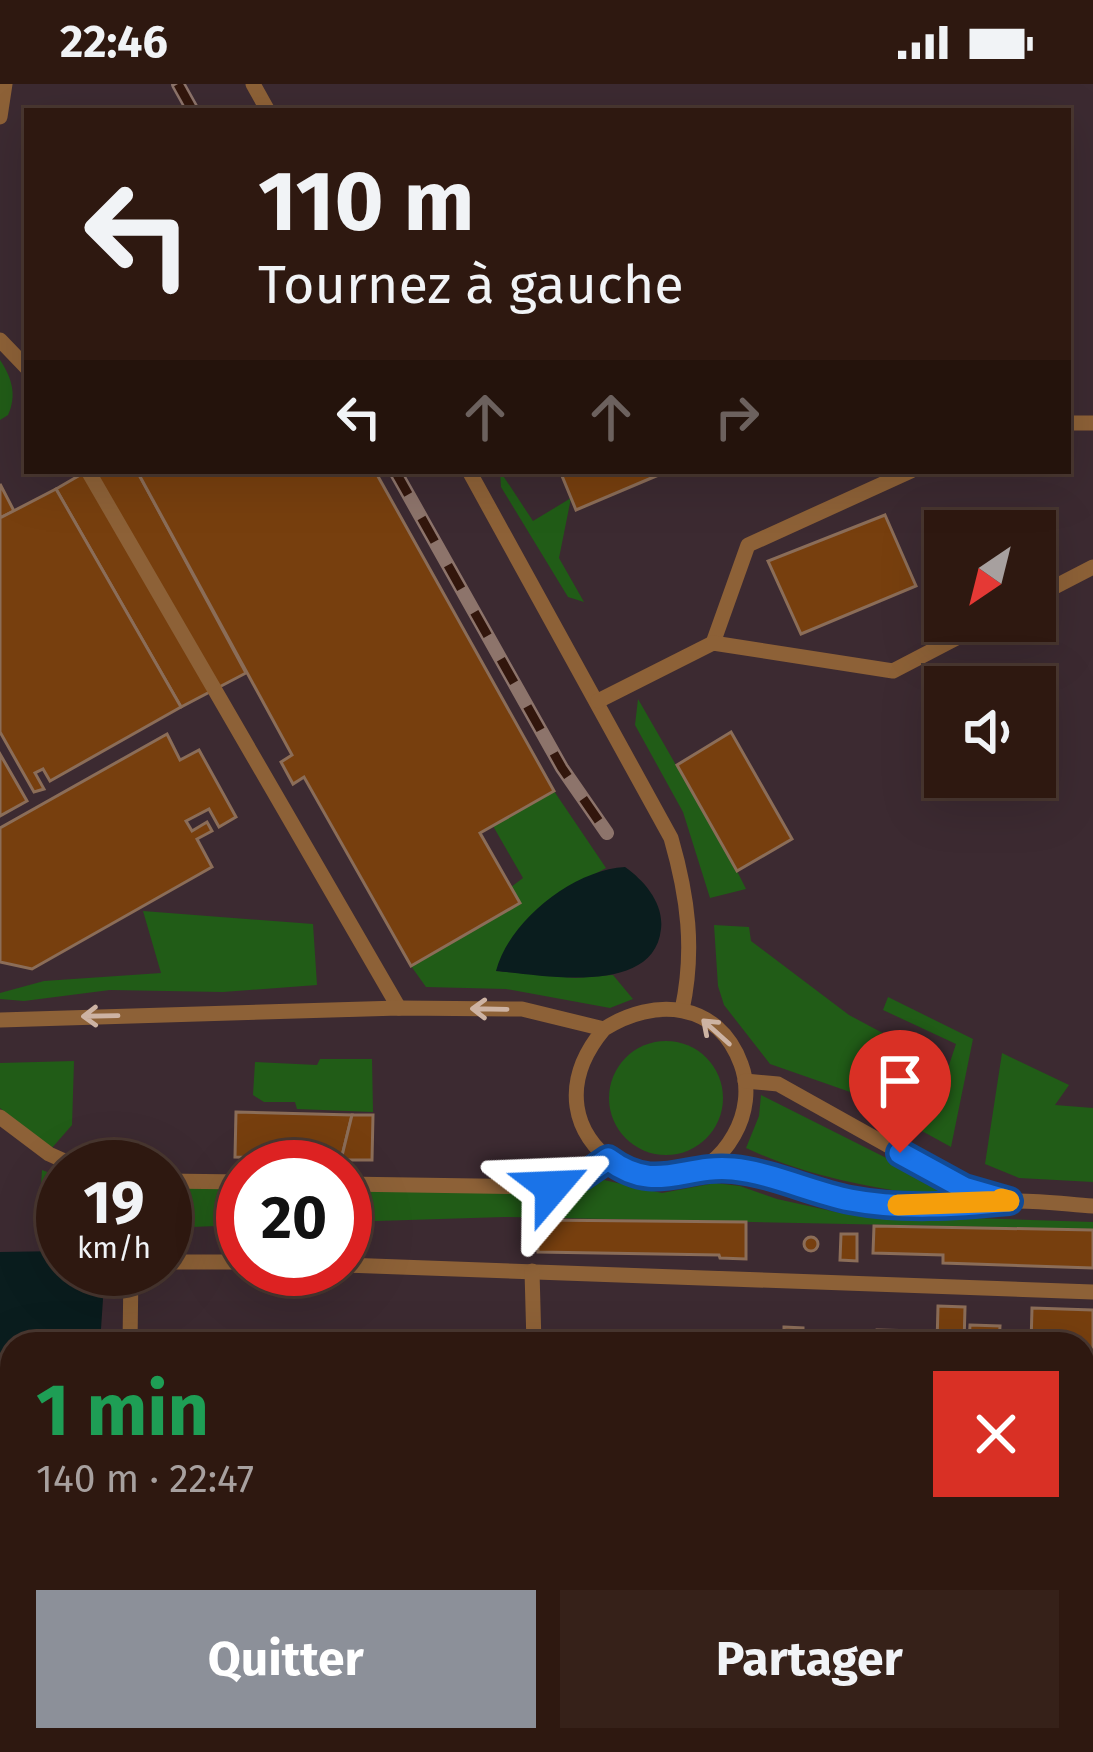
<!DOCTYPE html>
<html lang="fr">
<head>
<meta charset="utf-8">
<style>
  body { margin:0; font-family:"Fira Sans",sans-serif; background:#362119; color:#f1f3f6; height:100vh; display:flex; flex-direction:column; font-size:45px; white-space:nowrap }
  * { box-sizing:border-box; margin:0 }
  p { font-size:39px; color:#a7a09f }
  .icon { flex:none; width:66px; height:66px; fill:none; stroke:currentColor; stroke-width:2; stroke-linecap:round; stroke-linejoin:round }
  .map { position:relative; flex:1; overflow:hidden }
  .sheet { position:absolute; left:0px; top:1248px; width:1095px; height:420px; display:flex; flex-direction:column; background:#2e1810; border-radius:36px 36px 0 0; box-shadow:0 12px 48px #0002,0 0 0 3px #493730 }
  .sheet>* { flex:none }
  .guide { position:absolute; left:24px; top:24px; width:1047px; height:366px; border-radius:0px; box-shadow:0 12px 48px #0002,0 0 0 3px #493730; background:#2e1810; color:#f1f3f6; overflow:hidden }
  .needle { width:78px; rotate:215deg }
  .controls { position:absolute; left:924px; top:426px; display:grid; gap:24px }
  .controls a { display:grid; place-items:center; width:132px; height:132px; border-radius:0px; background:#2e1810; box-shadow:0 12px 48px #0002,0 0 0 3px #493730; font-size:60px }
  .speed { position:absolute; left:36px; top:1056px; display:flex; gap:24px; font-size:60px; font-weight:700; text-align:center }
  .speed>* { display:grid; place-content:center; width:156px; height:156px; border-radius:50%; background:#2e1810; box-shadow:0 12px 48px #0002,0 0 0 3px #493730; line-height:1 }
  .speed small { font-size:30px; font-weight:400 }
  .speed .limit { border:18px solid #d22; background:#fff; color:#111 }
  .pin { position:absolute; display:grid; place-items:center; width:102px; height:102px; color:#fff; margin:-123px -51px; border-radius:50% 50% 50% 0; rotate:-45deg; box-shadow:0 0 12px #0007 }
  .pin .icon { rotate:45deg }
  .me { position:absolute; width:132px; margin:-66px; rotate:64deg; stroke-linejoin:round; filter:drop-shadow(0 0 9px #0008) }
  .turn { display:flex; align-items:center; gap:42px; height:252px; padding:0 36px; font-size:54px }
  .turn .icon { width:156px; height:156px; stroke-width:2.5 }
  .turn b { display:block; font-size:84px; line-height:102px }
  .lanes { display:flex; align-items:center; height:114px; padding:0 36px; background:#0003; justify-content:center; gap:60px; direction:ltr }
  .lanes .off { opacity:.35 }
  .round { display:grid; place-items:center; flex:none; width:126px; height:126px; border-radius:0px; background:#362119 }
  .summary { display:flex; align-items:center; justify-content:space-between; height:204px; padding:0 36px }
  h1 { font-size:72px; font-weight:700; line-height:90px; color:#1e9e55 }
  .primary-button { display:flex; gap:24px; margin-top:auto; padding:24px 36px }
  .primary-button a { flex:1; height:138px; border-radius:0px; background:#8c9099; color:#fff; font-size:48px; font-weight:700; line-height:138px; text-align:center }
  .primary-button a+a { background:#362119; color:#f1f3f6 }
  .status { display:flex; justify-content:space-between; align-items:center; height:84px; padding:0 60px; background:#2e1810; direction:ltr }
  .status svg { height:33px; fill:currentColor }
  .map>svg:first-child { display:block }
</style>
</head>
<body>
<div class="status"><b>22:46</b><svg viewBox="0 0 49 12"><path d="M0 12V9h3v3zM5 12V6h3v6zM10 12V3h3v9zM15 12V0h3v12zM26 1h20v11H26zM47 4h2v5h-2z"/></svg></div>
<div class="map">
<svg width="1093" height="1668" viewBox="0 0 1093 1668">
  <rect width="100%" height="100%" fill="#3d2015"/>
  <path fill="#3c2a31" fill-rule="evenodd" d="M0 0H1093V1668H41L34 1656H1083V1260H12V1614L0 1592ZM27 27H1068V387H27ZM945 447H1035V537H945ZM945 603H1035V693H945ZM63 1083H165V1185H63ZM243 1083H345V1185H243Z"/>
  <g fill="#215c17">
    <path d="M0 276C12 294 17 311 8 331L0 336Z"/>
    <polygon points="500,387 533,437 571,414 559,474 584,518 568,513 501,403"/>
    <polygon points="638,615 737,787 746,805 710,814 683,728 635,641"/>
    <polygon points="554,707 606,784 567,805 496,887 575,894 613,891 633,915 610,924 506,905 426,903 411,882 520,820 511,803 523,794 493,742"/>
    <polygon points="143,827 313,840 317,901 223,908 110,906 24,917 0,915 0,909 44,897 161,889"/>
    <polygon points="714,841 749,843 751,857 849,931 948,984 956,960 883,926 888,913 973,955 951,1063 853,1009 770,980 724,921 718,902"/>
    <circle cx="666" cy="1014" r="57"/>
    <polygon points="1002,969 1069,1001 1055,1021 1093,1024 1093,1098 1019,1094 985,1080"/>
    <polygon points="320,975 372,975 373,1028 297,1025 295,1018 264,1018 253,1011 255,978 317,981"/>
    <polygon points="74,977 72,1041 51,1065 0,1024 0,979"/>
    <path d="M761 1011 952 1107 951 1114C881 1106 810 1094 746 1064L759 1032Z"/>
    <polygon points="42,1086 63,1094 63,1147 38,1148"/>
    <polygon points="604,1096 662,1109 715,1099 740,1102 777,1115 845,1130 1093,1138 1093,1145 504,1133 345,1138 345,1106 545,1109"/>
    <polygon points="165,1102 243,1104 243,1141 165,1144"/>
  </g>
  <g fill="#0a1d1e">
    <path d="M625 783C645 797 664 820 661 845 654 913 541 891 496 887 509 837 573 786 625 783Z"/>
    <polygon points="63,1167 63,1185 105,1185 100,1260 12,1260 12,1326 0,1324 0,1168"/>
    <polygon points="0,1590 12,1612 12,1656 35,1656 42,1668 0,1668"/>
  </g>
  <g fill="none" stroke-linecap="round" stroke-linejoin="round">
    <polyline stroke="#0a1d1e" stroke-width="9" points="124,1656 611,1668"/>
  </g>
  <g fill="#773f0e" stroke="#8b6d58" stroke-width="3">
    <polygon points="87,387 137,387 246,589 181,623 56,405"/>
    <polygon points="137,387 375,387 554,707 480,749 520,819 411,882 304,693 293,700 281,678 292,671"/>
    <polygon points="560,387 668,387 576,426"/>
    <polygon points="0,400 14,427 0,434"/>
    <polygon points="56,405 181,623 50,697 43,685 35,689 44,705 34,708 0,648 0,434"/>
    <polygon points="885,431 916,502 801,550 768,477"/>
    <polygon points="731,648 792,755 737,787 677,681"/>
    <polygon points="167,650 180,676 199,666 236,733 219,743 209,725 186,737 192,747 207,738 212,747 197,755 212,783 32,885 0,878 0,744"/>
    <polygon points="0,670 27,717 0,732"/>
    <polygon points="236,1028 352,1031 341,1076 235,1073"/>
    <polygon points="352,1031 373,1031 372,1076 341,1076"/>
    <polygon points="537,1136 746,1138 746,1175 720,1174 719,1171 538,1168"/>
    <polygon points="874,1142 1093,1146 1093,1184 943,1179 943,1171 873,1169"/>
    <polygon points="841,1150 857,1150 857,1177 840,1176"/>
    <circle cx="811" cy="1160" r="7"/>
    <polygon points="938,1222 965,1223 964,1260 937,1260"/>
    <polygon points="1032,1224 1093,1226 1093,1378 1083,1377 1083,1260 1031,1260"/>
    <polygon points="970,1241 1000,1242 999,1260 969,1260"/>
    <polygon points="784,1243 803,1244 803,1260 784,1260"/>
    <polygon points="877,1246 920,1247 920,1260 876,1260"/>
    <polygon points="1083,1447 1093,1448 1093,1623 1083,1622"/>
  </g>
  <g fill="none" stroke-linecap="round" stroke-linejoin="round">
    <g stroke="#8d6137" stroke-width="15">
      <polyline points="253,0 268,27"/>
      <polyline points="0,33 5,0"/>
      <polyline points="0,256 27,284"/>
      <polyline points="1068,339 1093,339"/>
      <polyline points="88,387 399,924"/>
      <path d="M469 387 671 754C688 813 695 866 682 926"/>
      <polyline points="1035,513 1093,483"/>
      <polyline points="713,559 748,461 911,387"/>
      <polyline points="598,617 713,559 893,587 989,537"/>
      <path d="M0 936 399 924 522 925 604 945C654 913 718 917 741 980 750 1004 746 1030 734 1051 677 1153 511 1056 604 945"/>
      <polyline points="745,997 778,1000 964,1104 1000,1114"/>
      <polyline points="0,1033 49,1070 78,1083"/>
      <path d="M699 1086C753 1084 800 1107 852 1117 905 1126 957 1118 1010 1117 1037 1116 1065 1120 1093 1122"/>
      <polyline points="165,1097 243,1098"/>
      <polyline points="345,1100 552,1103 583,1092 608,1075"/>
      <polyline points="165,1178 243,1178"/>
      <polyline points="345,1181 1093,1208"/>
      <polyline points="532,1187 534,1260"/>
      <polyline points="130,1260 131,1186 137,1185"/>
      <polyline points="0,1543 12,1565"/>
      <polyline points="1083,1642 1093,1642"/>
      <polyline points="61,1656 67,1668"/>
    </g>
    <defs>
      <g id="rail">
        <polyline points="178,0 193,27"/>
        <polyline points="395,387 562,684 607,749"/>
      </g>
    </defs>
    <use href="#rail" stroke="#8d746b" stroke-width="14"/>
    <use href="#rail" stroke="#32160c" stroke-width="9" stroke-dasharray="27" stroke-linecap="butt"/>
  </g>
  <defs><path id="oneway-shaft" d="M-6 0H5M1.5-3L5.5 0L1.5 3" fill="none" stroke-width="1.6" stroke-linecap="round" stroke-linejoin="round" transform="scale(3)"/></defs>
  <g stroke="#cdb3a3">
    <use href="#oneway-shaft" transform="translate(489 925) rotate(-179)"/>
    <use href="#oneway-shaft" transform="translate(100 932) rotate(179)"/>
    <use href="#oneway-shaft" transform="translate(716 948) rotate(-138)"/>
  </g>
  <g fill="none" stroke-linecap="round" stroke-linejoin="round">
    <defs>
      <path id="route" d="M552 1103 583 1092 608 1075C656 1111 684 1080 733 1085 772 1089 811 1108 850 1116 902 1126 957 1122 1009 1117L964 1104 900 1069"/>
    </defs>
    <use href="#route" stroke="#114b97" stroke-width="30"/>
    <use href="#route" stroke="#1a73e8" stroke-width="21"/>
    <polyline stroke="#f59e0b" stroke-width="21" points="898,1121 1009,1117 1001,1115"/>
  </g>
</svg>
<div class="controls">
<a><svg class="needle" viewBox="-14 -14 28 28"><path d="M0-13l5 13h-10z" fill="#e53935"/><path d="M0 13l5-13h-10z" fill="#a7a09f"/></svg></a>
<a><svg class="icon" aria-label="sound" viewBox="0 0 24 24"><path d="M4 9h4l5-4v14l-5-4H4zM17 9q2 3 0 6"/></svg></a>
</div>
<div class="speed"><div>19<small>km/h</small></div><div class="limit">20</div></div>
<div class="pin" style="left:900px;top:1069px;background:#d93025"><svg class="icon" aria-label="arrive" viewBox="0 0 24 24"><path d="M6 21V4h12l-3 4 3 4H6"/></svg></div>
<svg class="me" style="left:552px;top:1103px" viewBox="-20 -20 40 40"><path d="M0-17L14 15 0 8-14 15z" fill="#1a73e8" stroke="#fff" stroke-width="4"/></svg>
<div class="guide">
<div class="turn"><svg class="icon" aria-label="left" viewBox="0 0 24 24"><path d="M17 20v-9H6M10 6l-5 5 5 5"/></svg><div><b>110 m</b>Tournez à gauche</div></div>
<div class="lanes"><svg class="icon" aria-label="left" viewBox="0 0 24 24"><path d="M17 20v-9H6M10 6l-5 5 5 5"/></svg><svg class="icon off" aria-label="ahead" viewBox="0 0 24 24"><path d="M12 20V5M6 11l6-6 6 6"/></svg><svg class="icon off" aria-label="ahead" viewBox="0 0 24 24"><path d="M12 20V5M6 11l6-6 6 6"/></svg><svg class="icon off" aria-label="right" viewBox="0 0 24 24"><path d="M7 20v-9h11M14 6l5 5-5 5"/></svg></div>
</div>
<section class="sheet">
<div class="summary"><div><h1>1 min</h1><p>140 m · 22:47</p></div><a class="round" style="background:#d93025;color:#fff"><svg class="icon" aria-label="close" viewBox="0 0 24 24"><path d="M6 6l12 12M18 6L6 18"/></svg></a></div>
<div class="primary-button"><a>Quitter</a><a>Partager</a></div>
</section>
</div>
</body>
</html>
